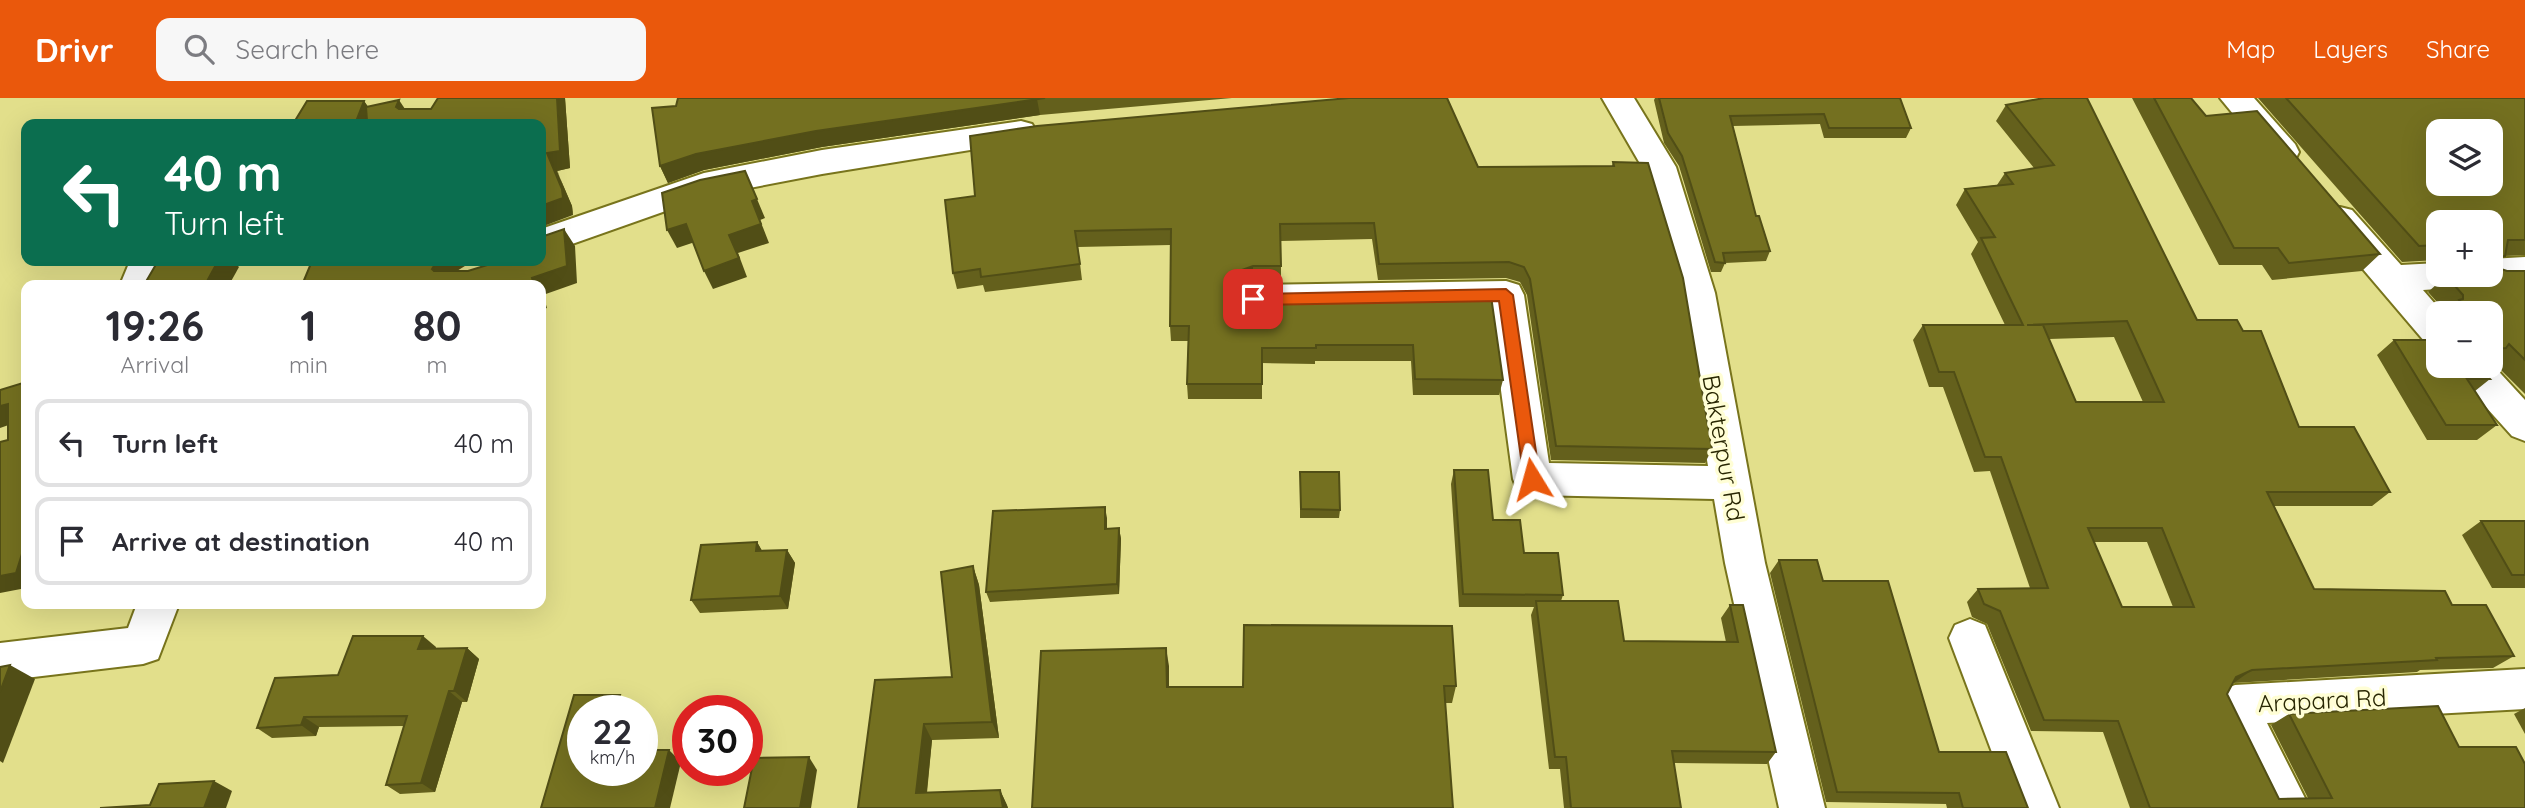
<!DOCTYPE html>
<html lang="en">
<head>
<meta charset="utf-8">
<style>
  body { margin:0; font-family:Quicksand,sans-serif; background:#f7f7f7; color:#2b2b33; height:100vh; display:flex; flex-direction:column; font-size:26px; white-space:nowrap }
  * { box-sizing:border-box; margin:0 }
  p { font-size:23px; color:#7c7c81 }
  .icon { flex:none; width:38px; height:38px; fill:none; stroke:currentColor; stroke-width:2; stroke-linecap:round; stroke-linejoin:round }
  .map { position:relative; flex:1; overflow:hidden }
  .drawer { position:absolute; left:21px; top:182px; width:525px; height:329px; display:flex; flex-direction:column; background:#fff; border-radius:14px; box-shadow:0 7px 28px #0002 }
  .drawer>* { flex:none }
  .hud { position:absolute; left:21px; top:21px; width:525px; height:147px; border-radius:14px; box-shadow:0 7px 28px #0002; background:#0b6e4f; color:#fff; overflow:hidden }
  .tools { position:absolute; left:2426px; top:21px; display:grid; gap:14px }
  .tools a { display:grid; place-items:center; width:77px; height:77px; border-radius:14px; background:#fff; box-shadow:0 7px 28px #0002; font-size:35px }
  .speed { position:absolute; left:567px; top:597px; display:flex; gap:14px; font-size:35px; font-weight:700; text-align:center }
  .speed>* { display:grid; place-content:center; width:91px; height:91px; border-radius:50%; background:#fff; box-shadow:0 7px 28px #0002; line-height:1 }
  .speed small { font-size:18px; font-weight:400 }
  .speed .limit { border:10px solid #d22; background:#fff; color:#111 }
  .pin { position:absolute; display:grid; place-items:center; width:60px; height:60px; color:#fff; margin:-30px; border-radius:14px; box-shadow:0 4px 10px #0006 }
  .me { position:absolute; width:77px; margin:-38px; rotate:352deg; stroke-linejoin:round; filter:drop-shadow(0 0 5px #0008) }
  .turn { display:flex; align-items:center; gap:24px; height:147px; padding:0 28px; font-size:32px }
  .turn .icon { width:91px; height:91px; stroke-width:2.5 }
  .turn b { display:block; font-size:49px; line-height:60px }
  .eta { display:flex; justify-content:space-evenly; align-items:center; height:119px; text-align:center }
  .eta b { font-size:42px; font-weight:800; line-height:49px }
  ul { padding:0; list-style:none }
  li { display:flex; align-items:center; gap:21px; height:88px; margin:0 14px 10px; padding:0 14px; border:4px solid #e1e1e2; border-radius:14px }
  li div { flex:1 }
  li b { display:block; font-size:26px }
  li em { font-style:normal }
  header { display:flex; align-items:center; gap:42px; box-sizing:border-box; height:98px; padding:0 35px; background:#ea580c; color:#fff }
  header strong { font-size:33px }
  nav { display:flex; gap:38px; margin-inline-start:auto; font-size:24px }
  .search { width:490px; height:63px; background:#f7f7f7; display:flex; align-items:center; gap:18px; box-sizing:border-box; padding:0 24px; border-radius:14px; color:#7c7c81; font-size:26px }
  .map>svg:first-child { display:block }
</style>
</head>
<body>
<header>
<strong>Drivr</strong>
<div class="search"><svg class="icon" aria-label="search" viewBox="0 0 24 24"><circle cx="10" cy="10" r="6"/><path d="M15 15l6 6"/></svg>Search here</div>
<nav><a>Map</a><a>Layers</a><a>Share</a></nav>
</header>
<div class="map">
<svg width="2525" height="710" viewBox="0 0 2525 710">
  <rect width="100%" height="100%" fill="#e2df8b"/>
  <g fill="none" stroke-linecap="round" stroke-linejoin="round">
    <defs>
      <g id="minor">
        <polygon points="1602,0 1634,0 1676,69 1715,195 1765,465 1825,710 1779,710 1725,465 1714,401 1532,397 1518,393 1513,381 1490,211 1253,215 1240,211 1235,201 1240,191 1253,187 1506,183 1519,187 1524,197 1549,365 1708,368 1679,195 1642,69"/>
        <polygon points="2220,0 2254,0 2295,46 2299,54 2295,62 2283,66 2271,62"/>
        <polygon points="1021,23 1032,26 1037,34 1032,42 822,76 708,98 541,157 541,131 704,75 822,52"/>
        <polygon points="2340,109 2352,112 2401,167 2438,165 2438,177 2469,177 2464,186 2452,190 2423,192 2443,215 2438,215 2438,248 2425,244 2328,130 2323,121 2328,112"/>
        <polygon points="2525,159 2525,185 2490,187 2478,183 2474,177 2490,177 2490,161"/>
        <polygon points="130,163 164,163 156,187 120,187"/>
        <polygon points="2490,264 2525,302 2525,343 2512,338 2458,278 2453,268 2490,268"/>
        <polygon points="137,506 179,506 158,561 143,566 0,583 0,545 128,530"/>
        <polygon points="1970,521 1985,527 2059,710 2013,710 1949,540 1955,527"/>
        <polygon points="2525,571 2525,611 2267,625 2310,710 2263,710 2213,607 2220,593 2235,587"/>
      </g>
    </defs>
    <use href="#minor" stroke="#78741c" stroke-width="4"/>
    <use href="#minor" fill="#fff" fill-rule="evenodd"/>
  </g>
  <g fill="#64601c" fill-rule="evenodd">
    <polygon points="438,0 565,0 570,70 557,73 572,108 573,117 541,26 293,26 364,3 368,9 405,11 431,11"/>
    <polygon points="678,0 1232,0 1040,17 822,49 704,72 668,85 660,68"/>
    <polygon points="1655,0 1900,0 1911,30 1906,40 1824,40 1820,26 1733,28 1756,118 1770,153 1766,163 1725,165 1721,174 1711,174 1679,68 1664,45 1654,2"/>
    <polygon points="2132,0 2191,0 2206,18 2380,156 2362,173 2272,182 2262,167 2219,167"/>
    <polygon points="2258,0 2525,0 2525,157 2505,158 2494,168 2507,173 2525,173 2525,296 2491,262 2490,263 2490,215 2443,215 2445,213 2428,194 2446,178 2490,177 2490,124 2438,124 2438,162 2402,164"/>
    <path d="M2006 7 2197 222 2243 233 2299 329 2390 394 2372 408H2274L2314 491 2452 507 2514 558 2493 570 2420 572 2417 574 2400 575 2233 585 2227 596 2279 701 2308 700 2271 627 2289 616 2459 649 2525 710H2130L2103 634 2031 633 1987 526 1972 519 1967 504 1978 491 2030 490 1990 373 1974 374 1943 289H1929L1913 242 1923 227H2005L1971 156 1978 144 1956 107 1965 91 1997 87 2005 75 2034 70 1996 23ZM2114 239 2143 304H2076L2049 241ZM2094 444H2147L2173 509H2122Z"/>
    <polygon points="1613,64 1712,351 1705,365 1551,362 1527,197 1520,184 1506,180 1378,182 1372,141 1281,143 1281,184 1253,184 1239,188 1237,194 1239,198 1253,202 1491,198 1503,282 1499,297 1413,297 1411,263 1315,263 1315,266 1262,265 1262,301 1188,301 1187,286 1188,243 1171,243 1170,228 1170,147 1078,149 1082,182 985,194 983,187 957,191 953,175 975,98 1478,69 1612,68"/>
    <polygon points="2394,242 2490,281 2475,293 2497,327 2477,342 2427,342 2377,257"/>
    <polygon points="1454,372 1493,422 1563,497 1561,503 1624,543 1726,544 1721,520 1730,507 1776,654 1767,666 1674,665 1681,710 1564,710 1560,671 1549,671 1531,517 1534,509 1459,509 1451,386"/>
    <polygon points="1300,374 1340,412 1339,420 1300,420"/>
    <polygon points="1107,420 1107,430 1119,430 1121,441 1119,496 990,504 986,494"/>
    <polygon points="2481,423 2525,423 2525,490 2492,490 2462,437"/>
    <polygon points="757,444 762,453 787,452 795,465 788,511 700,515 691,502"/>
    <polygon points="1779,462 1823,483 1939,654 2028,710 1947,710 1946,706 1826,704 1770,475"/>
    <polygon points="973,468 979,487 999,640 932,642 927,695 1000,692 1008,710 858,710 952,579"/>
    <polygon points="436,549 435,551 467,550 479,561 467,604 462,604 435,694 400,696 386,687 404,628 319,629 316,638 272,640 257,630 338,577"/>
    <polygon points="1169,568 1169,589 1456,588 1452,605 1445,605 1032,710"/>
    <polygon points="2525,610 2525,636 2514,616"/>
  </g>
  <g fill="#514e16">
    <polygon points="557,0 565,0 570,70 557,73 572,108 573,117 541,129 541,108 547,55"/>
    <polygon points="1037,1 1040,17 822,49 704,72 668,85 660,68 696,56 816,33"/>
    <polygon points="399,2 411,20 396,9"/>
    <polygon points="364,3 376,20 367,23 369,26 355,26"/>
    <polygon points="757,101 765,120 760,122 769,145 738,155 747,179 713,191 704,173 752,103"/>
    <polygon points="686,126 695,144 677,150 667,132"/>
    <polygon points="564,131 575,148 577,185 543,197 547,210 541,212 541,187 534,187 532,180"/>
    <polygon points="218,163 233,163 239,169 229,187 205,187"/>
    <polygon points="437,163 473,163 452,176 444,187 432,171"/>
    <polygon points="1253,168 1253,184 1239,188 1233,202 1232,186 1239,173"/>
    <polygon points="541,271 544,275 541,289"/>
    <polygon points="8,306 26,321 0,330 0,308"/>
    <polygon points="1105,409 1107,420 1107,442 1105,431"/>
    <polygon points="1119,430 1121,441 1119,496 1117,486"/>
    <polygon points="26,443 26,490 0,495 0,478"/>
    <polygon points="757,444 765,458 756,453"/>
    <polygon points="787,452 795,465 788,511 780,498"/>
    <polygon points="973,468 979,487 999,640 992,624"/>
    <polygon points="423,538 436,549 431,562 418,551"/>
    <polygon points="467,550 479,561 467,604 454,593"/>
    <polygon points="1166,550 1169,568 1169,606 1167,589"/>
    <polygon points="10,567 35,581 3,665 0,663 0,594"/>
    <polygon points="2252,572 2235,584 2219,591 2236,579"/>
    <polygon points="449,593 462,604 435,694 421,685"/>
    <polygon points="620,597 632,610 631,612 615,612"/>
    <polygon points="304,619 319,629 316,638 301,627"/>
    <polygon points="924,626 932,642 925,710 916,695"/>
    <polygon points="669,652 681,664 670,710 655,710"/>
    <polygon points="809,659 817,672 811,710 800,710"/>
    <polygon points="214,683 232,693 226,710 204,710"/>
    <polygon points="1000,692 1007,707 1008,710 1003,710"/>
  </g>
  <g fill="#747020" stroke="#514e16" stroke-width="2" fill-rule="evenodd">
    <polygon points="438,0 557,0 560,53 547,55 562,91 563,100 541,108 541,26 438,26 438,25 367,23 366,9 399,2 396,9 399,11 431,11"/>
    <polygon points="678,0 1045,0 816,33 696,56 660,68 652,10 676,8"/>
    <polygon points="1349,0 1447,0 1478,69 1614,68 1613,64 1648,65 1683,180 1712,351 1556,348 1530,181 1524,169 1509,164 1379,166 1374,125 1280,126 1281,168 1253,168 1239,173 1232,186 1239,198 1253,202 1491,198 1503,282 1415,281 1413,247 1316,247 1316,250 1262,250 1262,286 1187,286 1189,228 1170,228 1171,131 1075,133 1080,166 981,179 980,171 953,175 945,102 975,98 970,38 1037,28"/>
    <polygon points="1659,0 1900,0 1911,30 1829,30 1824,16 1730,18 1756,118 1759,118 1770,153 1723,155 1725,165 1715,164 1682,58 1668,35"/>
    <path d="M2044 0H2087L2197 222H2237L2243 233H2261L2299 329H2354L2390 394H2267L2314 491 2445 493 2452 507H2486L2514 558 2436 560 2437 562 2420 563 2252 572 2236 579 2227 596 2279 701 2332 700 2289 616 2438 608 2459 649H2516L2525 666V710H2150L2118 623 2044 622 2000 513 1984 506 1978 491 2048 490 2001 359H1985L1954 274H1939L1923 227H2023L1981 140 1995 139 1965 91 2013 86 2005 75 2054 67 2006 7ZM2127 223 2164 304H2076L2043 227H2027ZM2088 430H2162L2194 509H2122Z"/>
    <polygon points="2154,0 2191,0 2206,18 2257,13 2380,156 2289,165 2278,150 2234,150"/>
    <path d="M2286 0H2525V142H2508L2505 158 2490 160V124H2438V147L2419 148ZM2438 33H2490V86H2438Z"/>
    <polygon points="307,3 364,3 355,26 293,26"/>
    <polygon points="745,73 757,101 752,103 761,126 729,137 739,160 704,173 686,126 667,132 662,95 700,82"/>
    <polygon points="564,131 567,168 532,180 534,187 302,187 312,163 437,163 432,171 434,173 468,173 500,163 541,163 541,139"/>
    <polygon points="2490,162 2495,169 2507,173 2525,173 2525,262 2509,246 2506,250 2490,251 2490,215 2467,215 2459,202 2463,201 2463,197 2446,178 2490,177"/>
    <polygon points="158,163 218,163 205,187 144,187"/>
    <polygon points="2394,242 2438,242 2438,268 2478,268 2490,281 2467,281 2497,327 2446,327"/>
    <polygon points="26,284 26,443 16,475 0,478 0,344 8,342 8,306 0,308 0,292"/>
    <polygon points="1454,372 1488,372 1493,422 1520,422 1524,455 1558,455 1563,497 1463,496"/>
    <polygon points="1300,374 1339,374 1340,412 1301,411"/>
    <polygon points="1105,409 1105,431 1119,430 1117,486 986,494 993,413"/>
    <polygon points="2481,423 2525,423 2525,477 2512,477"/>
    <polygon points="757,444 756,453 787,452 780,498 691,502 701,447"/>
    <polygon points="1779,462 1817,462 1823,483 1888,483 1939,654 2006,654 2028,710 1963,710 1959,695 1837,694"/>
    <polygon points="973,468 992,624 924,626 916,695 1000,692 1003,710 858,710 875,582 952,579 941,474"/>
    <polygon points="1536,503 1618,503 1624,543 1738,544 1730,507 1743,507 1776,654 1672,653 1681,710 1571,710 1566,659 1555,659"/>
    <polygon points="1244,527 1452,528 1456,588 1444,588 1453,710 1032,710 1041,553 1166,550 1167,589 1243,589"/>
    <polygon points="353,538 423,538 418,551 467,550 454,593 449,593 421,685 386,687 407,618 304,619 301,627 257,630 275,580 338,577"/>
    <polygon points="10,567 0,594 0,569"/>
    <polygon points="574,597 620,597 615,612 583,612 583,672 642,672 642,652 669,652 655,710 541,710"/>
    <polygon points="809,659 800,710 744,710 754,660"/>
    <polygon points="214,683 204,710 100,710 150,707 159,686"/>
  </g>
  <polygon fill="#ea580c" stroke="#983908" stroke-width="2" points="1506,191 1513,197 1540,381 1538,385 1527,385 1524,381 1499,203 1253,207 1245,201 1253,196"/>
  <g text-anchor="middle" dominant-baseline="central" stroke-width="7" stroke-linejoin="round" paint-order="stroke">
    <g font-size="24" fill="#292703" stroke="#fffed5">
      <text transform="translate(1724 350) rotate(80)">Bakterpur Rd</text>
      <text transform="translate(2322 602) rotate(-3)">Arapara Rd</text>
    </g>
  </g>
</svg>
<div class="tools">
<a><svg class="icon" aria-label="layers" viewBox="0 0 24 24"><path d="M12 4l9 5-9 5-9-5zM3 14l9 5 9-5"/></svg></a>
<a>+</a>
<a>−</a>
</div>
<div class="speed"><div>22<small>km/h</small></div><div class="limit">30</div></div>
<div class="pin" style="left:1253px;top:201px;background:#d93025"><svg class="icon" aria-label="arrive" viewBox="0 0 24 24"><path d="M6 21V4h12l-3 4 3 4H6"/></svg></div>
<svg class="me" style="left:1532px;top:381px" viewBox="-20 -20 40 40"><path d="M0-17L14 15 0 8-14 15z" fill="#ea580c" stroke="#fff" stroke-width="4"/></svg>
<div class="hud">
<div class="turn"><svg class="icon" aria-label="left" viewBox="0 0 24 24"><path d="M17 20v-9H6M10 6l-5 5 5 5"/></svg><div><b>40 m</b>Turn left</div></div>
</div>
<section class="drawer">
<div class="eta">
<div><b>19:26</b><p>Arrival</p></div>
<div><b>1</b><p>min</p></div>
<div><b>80</b><p>m</p></div>
</div>
<ul>
<li><svg class="icon" aria-label="left" viewBox="0 0 24 24"><path d="M17 20v-9H6M10 6l-5 5 5 5"/></svg><div><b>Turn left</b></div><em>40 m</em></li>
<li><svg class="icon" aria-label="arrive" viewBox="0 0 24 24"><path d="M6 21V4h12l-3 4 3 4H6"/></svg><div><b>Arrive at destination</b></div><em>40 m</em></li>
</ul>
</section>
</div>
</body>
</html>
